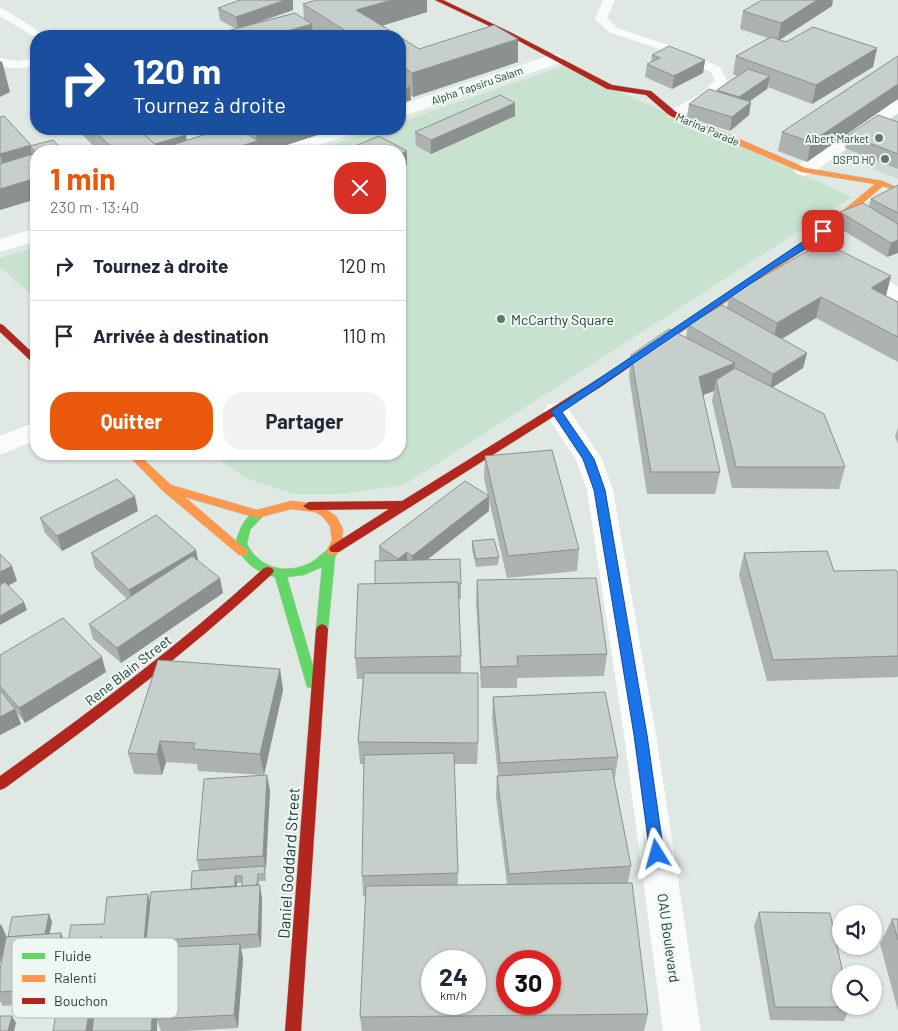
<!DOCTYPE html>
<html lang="fr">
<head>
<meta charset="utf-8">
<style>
  body { margin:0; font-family:Barlow,sans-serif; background:#f2f2f3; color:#1f2937; height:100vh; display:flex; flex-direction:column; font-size:19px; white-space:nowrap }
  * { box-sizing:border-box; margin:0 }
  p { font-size:16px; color:#747a83 }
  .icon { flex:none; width:28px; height:28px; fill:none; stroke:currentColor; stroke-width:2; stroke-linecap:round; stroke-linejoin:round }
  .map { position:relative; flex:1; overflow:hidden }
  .side { position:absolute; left:30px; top:145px; width:376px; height:315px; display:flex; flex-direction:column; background:#fff; border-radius:20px; box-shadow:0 1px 4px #0004 }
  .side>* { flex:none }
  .banner { position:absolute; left:30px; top:30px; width:376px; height:105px; border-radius:20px; box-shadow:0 1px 4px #0004; background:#1a4fa0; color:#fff; overflow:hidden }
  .controls { position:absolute; left:832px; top:905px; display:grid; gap:10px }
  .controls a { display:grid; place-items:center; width:50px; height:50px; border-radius:50%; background:#fff; box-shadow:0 1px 4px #0004; font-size:25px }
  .speed { position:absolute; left:421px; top:950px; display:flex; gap:10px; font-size:25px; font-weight:700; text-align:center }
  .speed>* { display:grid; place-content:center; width:65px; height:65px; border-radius:50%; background:#fff; box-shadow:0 1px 4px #0004; line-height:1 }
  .speed small { font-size:12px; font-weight:400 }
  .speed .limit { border:8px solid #d22; background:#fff; color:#111 }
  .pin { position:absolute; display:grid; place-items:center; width:42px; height:42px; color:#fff; margin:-21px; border-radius:10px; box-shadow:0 2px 8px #0006 }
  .me { position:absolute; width:55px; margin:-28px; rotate:352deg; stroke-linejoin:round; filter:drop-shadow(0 0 4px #0008) }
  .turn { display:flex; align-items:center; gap:18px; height:105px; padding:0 20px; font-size:22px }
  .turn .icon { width:65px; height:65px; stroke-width:2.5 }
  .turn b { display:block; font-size:35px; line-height:42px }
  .round { display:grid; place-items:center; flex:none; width:52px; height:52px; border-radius:20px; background:#f2f2f3 }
  .headline { display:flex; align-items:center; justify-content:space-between; height:85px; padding:0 20px }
  h1 { font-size:30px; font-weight:700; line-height:38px; color:#ea580c }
  .primary-button { display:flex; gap:10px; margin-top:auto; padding:10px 20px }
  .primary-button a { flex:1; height:58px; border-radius:20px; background:#ea580c; color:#fff; font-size:20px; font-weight:700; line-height:58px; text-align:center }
  .primary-button a+a { background:#f2f2f3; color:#1f2937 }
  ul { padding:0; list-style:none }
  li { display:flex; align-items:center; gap:15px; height:70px; padding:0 20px; border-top:1px solid #e0e1e3 }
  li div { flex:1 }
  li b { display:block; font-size:19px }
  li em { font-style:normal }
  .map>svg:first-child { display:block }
</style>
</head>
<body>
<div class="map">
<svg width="898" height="1031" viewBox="0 0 898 1031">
  <rect width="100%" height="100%" fill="#e0e8e4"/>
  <polygon fill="#cddad4" points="898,114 898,179 841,156 845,148"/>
  <g fill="#c7e3cf">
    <polygon points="563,66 852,197 404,485 340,494 294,494 245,478 212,454 400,454 400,151 313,151 379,129 400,129 400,122"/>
    <polygon points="36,246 36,299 0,267 0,258"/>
  </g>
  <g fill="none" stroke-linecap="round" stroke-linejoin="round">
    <defs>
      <path id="fast" d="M259 510 265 514 250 530 247 544C259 568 286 575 310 563 319 559 326 546 336 549L338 552 335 557 328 629 326 632H318L316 629 322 567 304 575 287 577 318 683 317 687 312 688 307 687 306 683 275 577C255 572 244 562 235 544 239 531 244 515 259 510Z"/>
      <g id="slow">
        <polygon points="708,128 714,128 806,168 882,181 896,187 892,189 883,186 815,243 638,361 632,361 630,359 632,357 809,239 875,184 801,172 708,132"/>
        <polygon points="127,454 138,454 171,485 257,510 291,501 310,503 323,507 336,516 343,529 342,543 336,555 328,555 326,552 332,540 330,526 322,516 315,512 291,509 257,518 185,497 249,552 247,555 239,555 163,491"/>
      </g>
      <g id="jam">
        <polygon points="435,0 443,0 510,32 612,85 651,91 676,112 715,130 708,132 670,116 646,95 607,89 506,34"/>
        <polygon points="0,324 3,325 36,356 36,364 33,363 0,332"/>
        <polygon points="635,356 638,357 640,359 638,361 602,386 339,552 331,552 329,549 331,546 389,509 309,510 303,506 309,502 402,501"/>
        <path d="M268 567 272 568 274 571 272 574C188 652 97 721 5 788L0 790V776C91 711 181 644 264 568Z"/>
        <polygon points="322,624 326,626 328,629 301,1031 285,1031 316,629 318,626"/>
      </g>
    </defs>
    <use href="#fast" stroke="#b9c5bf" stroke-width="1"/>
    <use href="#slow" stroke="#b9c5bf" stroke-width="1"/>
    <use href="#jam" stroke="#b9c5bf" stroke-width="1"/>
    <g fill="#fafcfb" fill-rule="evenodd">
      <path d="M603 0H615L607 18 617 28 677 48 720 67 727 81C718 93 684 121 669 117L667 114 669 111 702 93 715 80 711 72 669 52 609 32 595 19Z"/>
      <polygon points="0,8 4,9 43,34 41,36 33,36 0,16"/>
      <path d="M0 58 18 61 36 58V66C24 68 12 69 0 66Z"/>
    </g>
    <g fill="#fafcfb" fill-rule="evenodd">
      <polygon points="554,54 560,55 563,59 560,63 400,117 400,105"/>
      <polygon points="898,100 898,113 811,174 804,176 797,174 794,170 797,166 878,108"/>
      <polygon points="330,129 357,129 355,133 300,151 272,151 275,147"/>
      <polygon points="36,228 36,241 0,252 0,239"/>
      <polygon points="855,262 863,264 898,287 898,304 890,302 847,274 844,269 847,264"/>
      <polygon points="557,403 566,405 602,459 613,490 656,735 701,1031 663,1031 624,735 587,490 576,460 544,411 548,405"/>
      <polygon points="36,422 36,440 0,455 0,436"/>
    </g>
    <use href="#fast" fill="#63d668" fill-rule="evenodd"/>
    <use href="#slow" fill="#ff974d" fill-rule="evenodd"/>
    <use href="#jam" fill="#b3261e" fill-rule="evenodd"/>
  </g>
  <g fill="#abb2af" fill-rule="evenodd">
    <polygon points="317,0 427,0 427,12 382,26 399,36 320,36 313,32 313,36 208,36 236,29 220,20 218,8 293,10 251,25 304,19 303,4"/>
    <polygon points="832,6 779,40 786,42 877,48 873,67 812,104 768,87 767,89 749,102 751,102 749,115 730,131 687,117 689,104 716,91 717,90 737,76 733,74 736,56 768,38 740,29 743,11"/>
    <polygon points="400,37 419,49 518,62 413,97 411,95 411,100 400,104"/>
    <polygon points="652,55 705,60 703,73 672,89 645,77 647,64 651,62"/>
    <polygon points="898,56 807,162 778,151 782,132"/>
    <polygon points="515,116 431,154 416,146 415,132"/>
    <polygon points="0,117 36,151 36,199 0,210"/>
    <polygon points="898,122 898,169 845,148 848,135"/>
    <polygon points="76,129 154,129 187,140 222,129 336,129 268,151 99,151"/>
    <polygon points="898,185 898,253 887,257 836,226 840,212 869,206 871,199"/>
    <polygon points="729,296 886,296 898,302 898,362 816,318 782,339 807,353 803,368 773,387 845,467 839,489 732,488 712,401 714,391 703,395 720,472 715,494 647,494 629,376 631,355 686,337 688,325 727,308"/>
    <polygon points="898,427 898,444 895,437"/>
    <polygon points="485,456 579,549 577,571 507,578 489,500 489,511 426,560 461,584 461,599 459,599 461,656 461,673 478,743 477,764 454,764 458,885 507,884 496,797 497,776 498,776 492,718 493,697 618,757 615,778 614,778 631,866 628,883 648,1014 644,1031 362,1031 360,1017 366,896 363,896 362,876 364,764 360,764 358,742 363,679 357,679 355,658 375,584 379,561 379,546 488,496 484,478"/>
    <polygon points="138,511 62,551 45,533 40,518"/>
    <polygon points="472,541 499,557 498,565 476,567 472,549"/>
    <polygon points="196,550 198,561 223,593 121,663 93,639 89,624 127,599 95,568 91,553"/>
    <polygon points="744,553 834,571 898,574 898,677 767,681 739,575"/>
    <polygon points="477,580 607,654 604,676 517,678 517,688 481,688 476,602"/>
    <polygon points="0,655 106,672 25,723 17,713 21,724 0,735"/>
    <polygon points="280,669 283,690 264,775 198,771 197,764 166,762 162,775 134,774 128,753"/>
    <path d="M270 790 265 870 266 881H259V885L262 899 261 947 241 949 243 958 238 1028 185 1031H161L157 1021V1031H53L58 1002 3 1006 0 1001V970L3 952 0 963V924L7 937H8L49 914 52 922 49 934 67 947 104 924 150 900 191 889 199 870 197 860ZM237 883H242V886H237ZM158 954H164L159 995 160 982 157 972Z"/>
    <polygon points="759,912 850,1007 844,1021 770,1020 754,926"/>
    <polygon points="892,919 898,919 898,1011 880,944"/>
  </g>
  <g fill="#8b918e">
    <polygon points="285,0 293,0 293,10 238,29 236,17"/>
    <polygon points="392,0 427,0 427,12 357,33 356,10"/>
    <polygon points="817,0 833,0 832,6 778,41 781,23"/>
    <polygon points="312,24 313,36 269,36"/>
    <polygon points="518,39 518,62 413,97 412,73"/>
    <polygon points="877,48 873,67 812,104 816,85"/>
    <polygon points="705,60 703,73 672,89 674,76"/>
    <polygon points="2,61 10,92 0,97 0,62"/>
    <polygon points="770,76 767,89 737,110 739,97"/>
    <polygon points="898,84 898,99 807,162 811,142"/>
    <polygon points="410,87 411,100 400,104 400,90"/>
    <polygon points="751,102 749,115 730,131 732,117"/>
    <polygon points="515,103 515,116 431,154 431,140"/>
    <polygon points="145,129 154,129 155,133 135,132"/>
    <polygon points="276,129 336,129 268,151 225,151 257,141 256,135"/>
    <polygon points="186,135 187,142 163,148 163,149 156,151 152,145"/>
    <polygon points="31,145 31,147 30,146 33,159 3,167 0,154"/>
    <polygon points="407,151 407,165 400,168 400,154"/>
    <polygon points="36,178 36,199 0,210 0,189"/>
    <polygon points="898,240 898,253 887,257 891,243"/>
    <polygon points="891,276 886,296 871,288"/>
    <polygon points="821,297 816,318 773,344 777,323"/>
    <polygon points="807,353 803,368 770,389 773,374"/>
    <polygon points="735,363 731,384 716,380 714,391 695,398 699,377"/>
    <polygon points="135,496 138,511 62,551 57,536"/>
    <polygon points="489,496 489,511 413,571 412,556"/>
    <polygon points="196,550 199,565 133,605 129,590"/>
    <polygon points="407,552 407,567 398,574 398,559"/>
    <polygon points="12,566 17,581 0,590 0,572"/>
    <polygon points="220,578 223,593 121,663 117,648"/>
    <polygon points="24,602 27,610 0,625 0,616"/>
    <polygon points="102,657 106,672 25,723 19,708"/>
    <polygon points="280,669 283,690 264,775 260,754"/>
    <polygon points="15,709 21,724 0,735 0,717"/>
    <polygon points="160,741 166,762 162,775 157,754"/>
    <polygon points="267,775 270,790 266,870 263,856"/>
    <polygon points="235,876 237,883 236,899 235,892"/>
    <polygon points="260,885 262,899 261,947 258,934"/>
    <polygon points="148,894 152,908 146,941 149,951 144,942"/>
    <polygon points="49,914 52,922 48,942 45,935"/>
    <polygon points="1,924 7,938 0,963 0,926"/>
    <polygon points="61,933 67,947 60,1002 54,988"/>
    <polygon points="101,936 98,971 102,980 94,1031 86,1031"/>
    <polygon points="153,941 158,955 157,972 160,982 158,1019 157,1019 157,1031 151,1031 155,977 152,967"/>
    <polygon points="240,944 243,958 238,1028 234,1015"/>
    <polygon points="12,1016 16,1023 14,1031 8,1031"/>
  </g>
  <g fill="#c7cfcb" stroke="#8b918e" fill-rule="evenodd">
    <polygon points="240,0 285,0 236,17 218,8"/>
    <polygon points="317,0 392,0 356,10 399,36 354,36 303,4"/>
    <polygon points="762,0 817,0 781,23 743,11"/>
    <polygon points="295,13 312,24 269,36 208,36"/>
    <polygon points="494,25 518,39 412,73 400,65 400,37 419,49"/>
    <polygon points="813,27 877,48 816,85 736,56 771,37 786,42"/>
    <polygon points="669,46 705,60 674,76 647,64 660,58 652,55"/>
    <polygon points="898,56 898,84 811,142 782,132"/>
    <polygon points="748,69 770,76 739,97 717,90"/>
    <polygon points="400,80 410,87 400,90"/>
    <polygon points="709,89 751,102 732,117 689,104"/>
    <polygon points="500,95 515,103 431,140 415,132"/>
    <polygon points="878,115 898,122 898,154 848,135"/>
    <polygon points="4,116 31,145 0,154 0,117"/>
    <polygon points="92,129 138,129 163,151 116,151"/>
    <polygon points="155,129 179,129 186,135 155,144 142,133"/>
    <polygon points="222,129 242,129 257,141 225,151 167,151 163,148"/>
    <polygon points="248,129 276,129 256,135"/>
    <polygon points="379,136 407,151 400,154 400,151 343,151"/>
    <polygon points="53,140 64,151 36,151 36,153 30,146"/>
    <polygon points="36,153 36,178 0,189 0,164"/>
    <polygon points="898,185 898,213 871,199"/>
    <polygon points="863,203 898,224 898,240 891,243 840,212"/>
    <polygon points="823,242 891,276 871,288 898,302 898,337 821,297 777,323 729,296"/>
    <polygon points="722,305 807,353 773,374 688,325"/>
    <polygon points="669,329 735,363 699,377 720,472 651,472 631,355"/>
    <polygon points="735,368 824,414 845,467 736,467 716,380"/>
    <polygon points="552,450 579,549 508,556 485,456"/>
    <polygon points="117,479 135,496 57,536 40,518"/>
    <polygon points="465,481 489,496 412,556 407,552 398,559 379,546"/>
    <polygon points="156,515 196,550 129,590 91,553"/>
    <polygon points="494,539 499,557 476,559 472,541"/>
    <polygon points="827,551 834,571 896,570 898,574 898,656 773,660 744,553"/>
    <polygon points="0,554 12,566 0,572"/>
    <polygon points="192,556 220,578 117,648 89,624"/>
    <polygon points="460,559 461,584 458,584 458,582 375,584 375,561"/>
    <polygon points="596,578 607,654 517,656 518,666 481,667 477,580"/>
    <polygon points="5,582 24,602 0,616 0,585"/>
    <polygon points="458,582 461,656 355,658 358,584"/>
    <polygon points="63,618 102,657 19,708 0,686 0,655"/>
    <polygon points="158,660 280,669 260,754 193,749 195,743 160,741 157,754 128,753"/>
    <polygon points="364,673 478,673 478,743 358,742"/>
    <polygon points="0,690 15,709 0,717"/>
    <polygon points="605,692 618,757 500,763 493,697"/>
    <polygon points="454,753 458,873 362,876 364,755"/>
    <polygon points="612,769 631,866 509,874 497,776"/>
    <polygon points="267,775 263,856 197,860 204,779"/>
    <polygon points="264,866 265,874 258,874 257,885 242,886 242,876 235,876 235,886 191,889 192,871"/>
    <path d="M632 883 648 1014 360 1017 366 886ZM432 961H475V1004H432ZM508 961H550V1004H508Z"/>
    <polygon points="260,885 258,934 146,941 151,892"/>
    <polygon points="148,894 144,942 153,941 152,967 98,971 101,936 86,1031 53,1031 71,925 104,924 107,897"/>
    <polygon points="759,912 830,913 843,974 841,974 841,1006 850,1006 850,1007 775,1007"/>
    <polygon points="49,914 45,934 8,937 12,917"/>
    <polygon points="892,919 898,919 898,940"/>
    <polygon points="61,933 54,988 0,992 0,970 6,937"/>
    <polygon points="240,944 234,1015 157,1019 165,947"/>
    <polygon points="156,969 151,1031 92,1031 99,973"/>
    <polygon points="0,1016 12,1016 8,1031 0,1031"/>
  </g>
  <polygon fill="#1a73e8" stroke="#114b97" points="823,228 828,231 815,243 775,267 562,412 594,459 605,490 647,735 664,854 662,858 657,860 652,858 650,854 634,735 594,490 583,459 551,411"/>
  <g fill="#617871" stroke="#eef7f2" stroke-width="2">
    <circle cx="879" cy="138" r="5"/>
    <circle cx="885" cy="159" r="5"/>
    <circle cx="501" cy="319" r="5"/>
  </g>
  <g text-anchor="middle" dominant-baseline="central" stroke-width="4" stroke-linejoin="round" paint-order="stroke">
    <g font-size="11" fill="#1d3c33" stroke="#eef7f2">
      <text transform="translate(477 85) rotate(-19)">Alpha Tapsiru Salam</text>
      <text transform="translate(708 129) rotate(23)">Marina Parade</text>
    </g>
    <g font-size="11" fill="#1d3c33" stroke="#eef7f2" text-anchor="end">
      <text x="869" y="138">Albert Market</text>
      <text x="875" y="159">DSPD HQ</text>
    </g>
    <g font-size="14" fill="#1d3c33" stroke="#eef7f2" text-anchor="start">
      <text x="511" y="319">McCarthy Square</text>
    </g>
    <g font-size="14" fill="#1d3c33" stroke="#eef7f2">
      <text transform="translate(128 670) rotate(-38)">Rene Blain Street</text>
      <text transform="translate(669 938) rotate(82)">OAU Boulevard</text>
    </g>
    <g font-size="16" fill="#1d3c33" stroke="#eef7f2">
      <text transform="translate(288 863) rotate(-86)">Daniel Goddard Street</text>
    </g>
  </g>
  <rect x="12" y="938" width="166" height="80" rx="8" fill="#eef7f2" stroke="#afbfb9" stroke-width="1"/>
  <rect x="22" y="953" width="23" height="6" fill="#63d668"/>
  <rect x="22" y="975" width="23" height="7" fill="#ff974d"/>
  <rect x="22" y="998" width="23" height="6" fill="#b3261e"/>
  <g font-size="14" fill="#1d3c33">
    <text x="54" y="961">Fluide</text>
    <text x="54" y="983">Ralenti</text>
    <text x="54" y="1006">Bouchon</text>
  </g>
</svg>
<div class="controls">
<a><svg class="icon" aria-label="sound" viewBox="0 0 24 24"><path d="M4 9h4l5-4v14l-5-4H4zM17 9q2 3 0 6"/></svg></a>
<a><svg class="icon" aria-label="search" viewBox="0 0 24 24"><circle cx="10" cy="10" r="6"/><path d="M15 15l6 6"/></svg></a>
</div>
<div class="speed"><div>24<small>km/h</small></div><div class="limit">30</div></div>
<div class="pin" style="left:823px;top:231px;background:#d93025"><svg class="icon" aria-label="arrive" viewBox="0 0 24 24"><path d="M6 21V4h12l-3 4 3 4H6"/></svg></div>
<svg class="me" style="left:657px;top:854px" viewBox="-20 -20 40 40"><path d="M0-17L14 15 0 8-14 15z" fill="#1a73e8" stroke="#fff" stroke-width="4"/></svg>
<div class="banner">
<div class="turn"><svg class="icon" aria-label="right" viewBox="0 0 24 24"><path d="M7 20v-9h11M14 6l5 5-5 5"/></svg><div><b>120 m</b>Tournez à droite</div></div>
</div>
<section class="side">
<div class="headline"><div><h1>1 min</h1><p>230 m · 13:40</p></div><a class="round" style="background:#d93025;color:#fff"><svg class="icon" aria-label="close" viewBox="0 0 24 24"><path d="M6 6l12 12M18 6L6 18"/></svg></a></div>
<ul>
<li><svg class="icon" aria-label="right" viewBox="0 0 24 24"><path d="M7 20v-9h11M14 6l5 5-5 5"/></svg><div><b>Tournez à droite</b></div><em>120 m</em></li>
<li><svg class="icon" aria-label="arrive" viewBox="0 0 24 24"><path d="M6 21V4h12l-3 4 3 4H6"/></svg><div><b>Arrivée à destination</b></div><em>110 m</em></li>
</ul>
<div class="primary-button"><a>Quitter</a><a>Partager</a></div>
</section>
</div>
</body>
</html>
